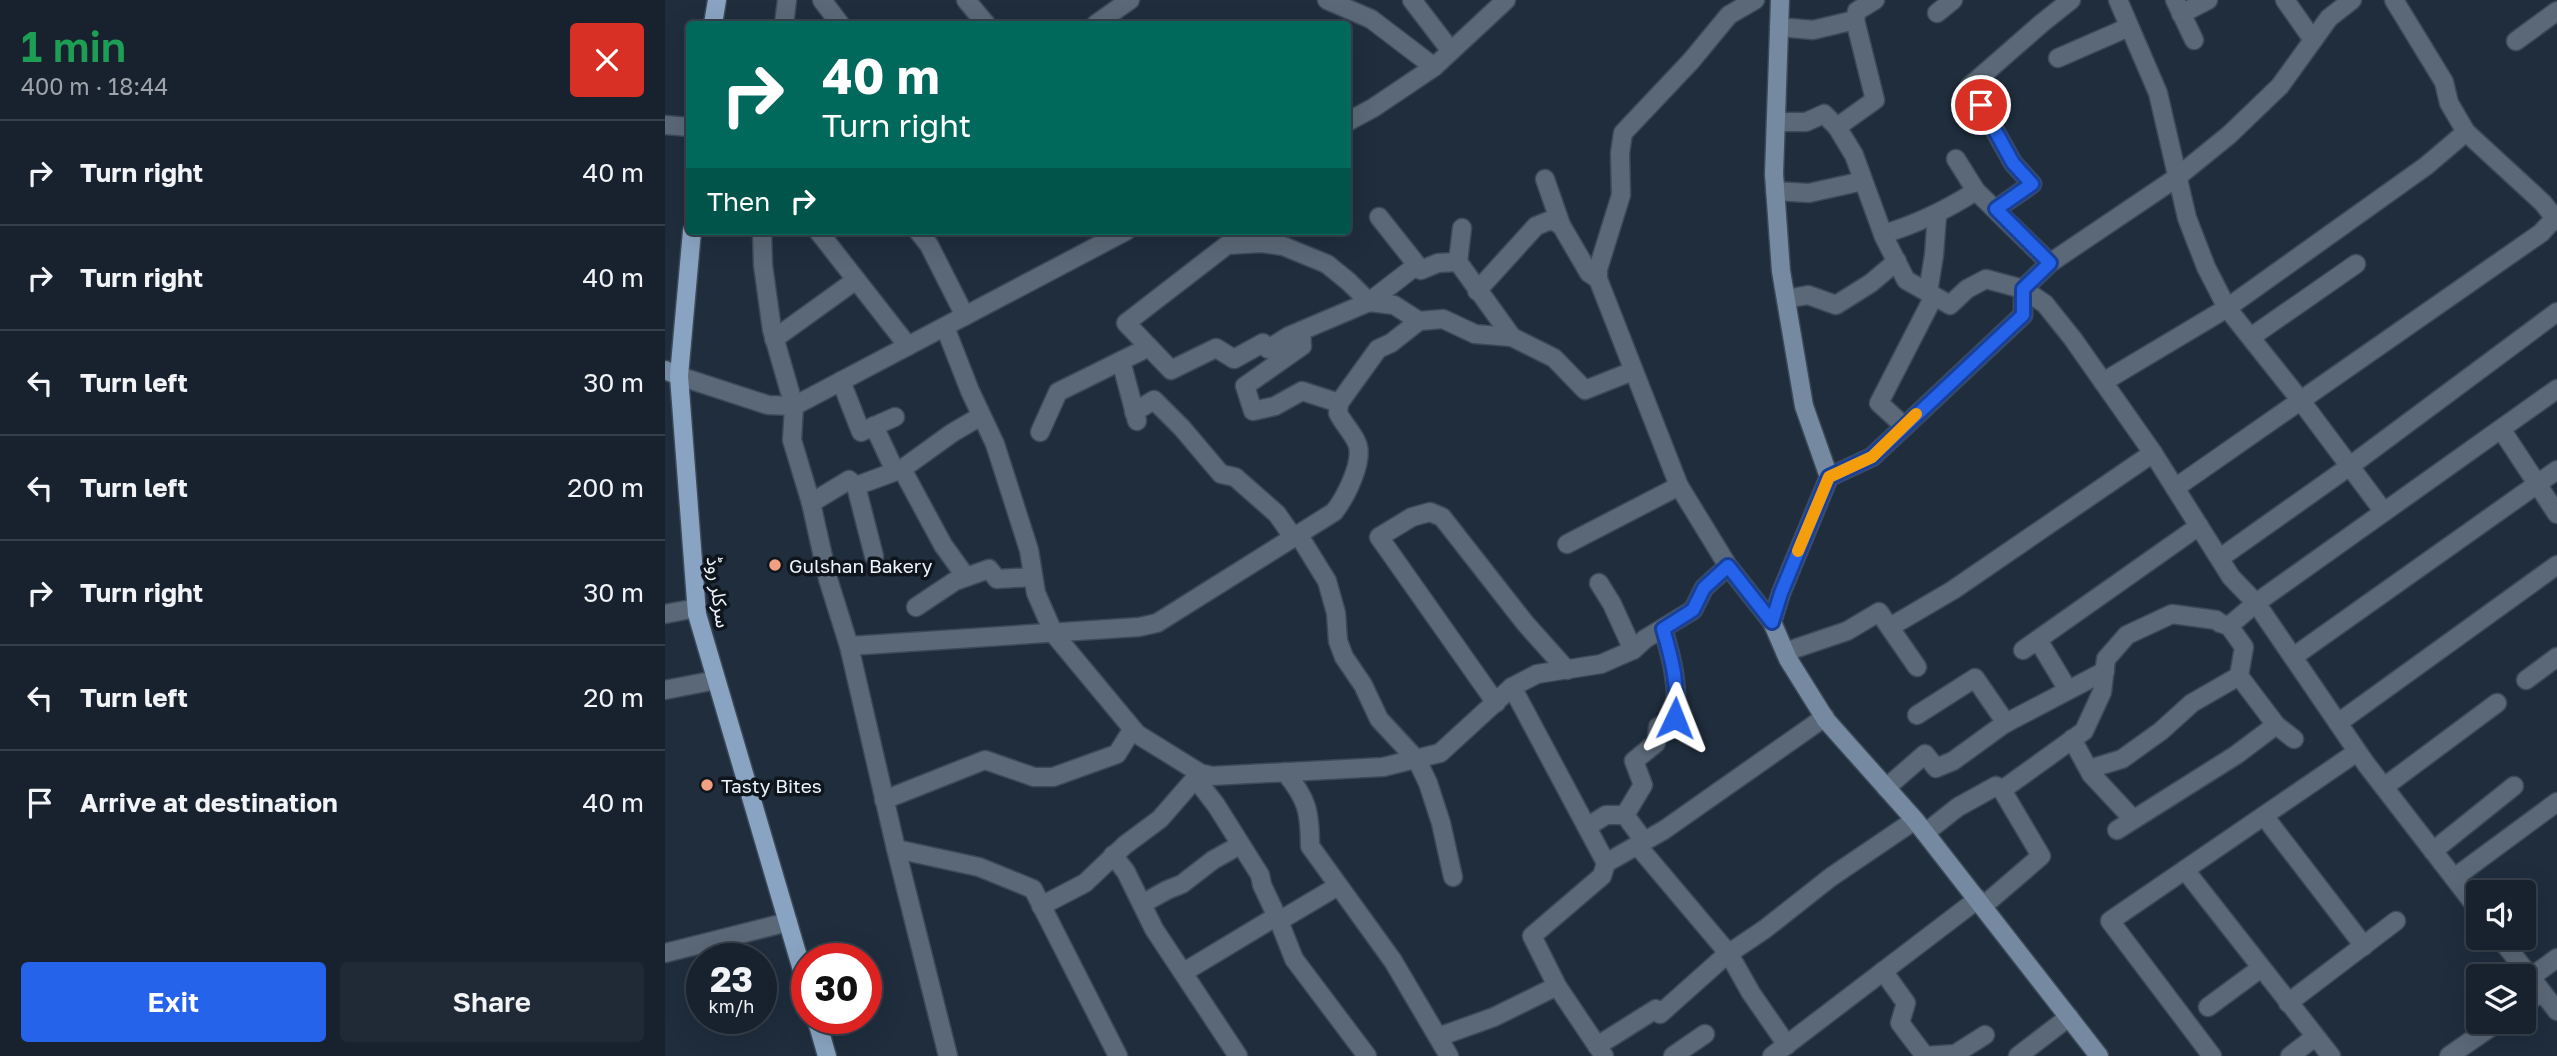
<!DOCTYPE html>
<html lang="en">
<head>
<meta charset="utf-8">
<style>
  body { margin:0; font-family:"Golos Text","Noto Sans Arabic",sans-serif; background:#202a36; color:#f1f3f6; height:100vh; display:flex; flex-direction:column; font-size:26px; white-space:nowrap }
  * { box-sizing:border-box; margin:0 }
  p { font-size:23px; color:#9ea4aa }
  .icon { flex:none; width:38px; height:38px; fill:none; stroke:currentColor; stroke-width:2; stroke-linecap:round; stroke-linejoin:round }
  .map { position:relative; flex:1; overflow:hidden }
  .sheet { display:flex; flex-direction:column; background:#17222e; width:665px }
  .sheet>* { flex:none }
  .guide { position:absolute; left:21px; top:21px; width:665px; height:214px; border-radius:7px; box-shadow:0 7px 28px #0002,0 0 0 2px #363f4a; background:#00695c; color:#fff; overflow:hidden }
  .fabs { position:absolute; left:1801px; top:880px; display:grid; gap:14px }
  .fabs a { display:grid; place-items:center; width:70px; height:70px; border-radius:7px; background:#17222e; box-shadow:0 7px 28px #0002,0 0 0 2px #363f4a; font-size:35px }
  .speed { position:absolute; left:21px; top:943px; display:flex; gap:14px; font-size:35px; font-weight:700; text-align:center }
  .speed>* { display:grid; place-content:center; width:91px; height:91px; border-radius:50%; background:#17222e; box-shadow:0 7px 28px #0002,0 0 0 2px #363f4a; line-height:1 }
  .speed small { font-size:18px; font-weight:400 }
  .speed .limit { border:10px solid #d22; background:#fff; color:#111 }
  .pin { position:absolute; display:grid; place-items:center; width:60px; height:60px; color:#fff; margin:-30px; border:4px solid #fff; border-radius:50%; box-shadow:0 2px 7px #0007 }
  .me { position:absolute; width:77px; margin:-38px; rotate:2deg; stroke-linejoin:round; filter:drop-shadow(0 0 5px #0008) }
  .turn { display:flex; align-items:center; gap:24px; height:147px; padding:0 21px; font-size:32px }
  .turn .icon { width:91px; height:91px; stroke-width:2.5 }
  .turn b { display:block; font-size:49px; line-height:60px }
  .then { display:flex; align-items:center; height:66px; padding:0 21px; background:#0003; gap:14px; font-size:26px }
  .round { display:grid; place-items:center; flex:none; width:74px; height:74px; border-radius:7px; background:#202a36 }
  .headline { display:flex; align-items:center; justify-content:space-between; height:119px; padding:0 21px }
  h1 { font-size:42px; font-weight:600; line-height:52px; color:#1e9e55 }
  .action { display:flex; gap:14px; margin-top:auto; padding:14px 21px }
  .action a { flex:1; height:80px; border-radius:7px; background:#2563eb; color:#fff; font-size:28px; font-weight:600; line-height:80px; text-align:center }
  .action a+a { background:#202a36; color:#f1f3f6 }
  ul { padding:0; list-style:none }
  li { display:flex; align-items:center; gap:21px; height:105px; padding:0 21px; border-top:2px solid #363f4a }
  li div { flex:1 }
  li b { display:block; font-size:26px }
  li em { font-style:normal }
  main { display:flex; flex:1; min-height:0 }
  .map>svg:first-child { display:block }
</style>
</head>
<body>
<main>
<section class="sheet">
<div class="headline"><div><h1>1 min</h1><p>400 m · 18:44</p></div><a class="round" style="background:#d93025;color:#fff"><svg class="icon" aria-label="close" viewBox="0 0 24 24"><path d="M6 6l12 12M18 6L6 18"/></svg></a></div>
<ul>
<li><svg class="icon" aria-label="right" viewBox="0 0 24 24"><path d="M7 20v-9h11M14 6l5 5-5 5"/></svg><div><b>Turn right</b></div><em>40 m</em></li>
<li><svg class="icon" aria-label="right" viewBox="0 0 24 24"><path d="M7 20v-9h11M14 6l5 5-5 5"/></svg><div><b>Turn right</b></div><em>40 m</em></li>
<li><svg class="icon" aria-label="left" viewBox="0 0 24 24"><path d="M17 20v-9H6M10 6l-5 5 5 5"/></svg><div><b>Turn left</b></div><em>30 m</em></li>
<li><svg class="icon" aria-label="left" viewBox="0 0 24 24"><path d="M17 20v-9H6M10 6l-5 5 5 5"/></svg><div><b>Turn left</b></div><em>200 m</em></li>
<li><svg class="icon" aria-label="right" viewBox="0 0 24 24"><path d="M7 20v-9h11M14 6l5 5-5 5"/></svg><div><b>Turn right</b></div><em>30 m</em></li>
<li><svg class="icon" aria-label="left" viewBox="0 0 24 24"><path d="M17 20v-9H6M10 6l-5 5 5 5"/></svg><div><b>Turn left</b></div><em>20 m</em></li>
<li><svg class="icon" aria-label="arrive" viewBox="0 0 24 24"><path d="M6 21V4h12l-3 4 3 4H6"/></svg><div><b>Arrive at destination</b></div><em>40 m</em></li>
</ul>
<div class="action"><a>Exit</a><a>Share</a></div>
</section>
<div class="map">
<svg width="1892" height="1056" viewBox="0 0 1892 1056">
  <rect width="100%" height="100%" fill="#1f2d3d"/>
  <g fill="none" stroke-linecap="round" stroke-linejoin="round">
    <defs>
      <g id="street">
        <polyline points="157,0 175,24"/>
        <polyline points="301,0 321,24"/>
        <polyline points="662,0 706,19 769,67"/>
        <polyline points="747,0 786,51"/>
        <polyline points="1090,0 1064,15 1026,61 958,133 955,153 956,195 933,269 933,279 1014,486 1063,566 1107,622"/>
        <polyline points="1453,0 1493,93 1522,218 1541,267 1562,308 1636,401 1719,512"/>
        <polyline points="1510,0 1529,40"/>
        <polyline points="1620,0 1648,40"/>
        <polyline points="1687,0 1664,18 1615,86 1564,135 1511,178 1385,263 1358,289 1380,304 1408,339 1488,453 1566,577 1591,603 1701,764 1813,909"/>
        <polyline points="1729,0 1779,82 1784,103 1801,132 1878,203 1892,221"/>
        <polyline points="1272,13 1288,0"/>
        <polyline points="1516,14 1543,0"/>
        <polyline points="119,24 122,0"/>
        <polyline points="431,24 465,0"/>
        <polyline points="1114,27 1148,30 1190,20 1192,11 1210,0"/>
        <polyline points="1851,41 1892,11"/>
        <polyline points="1393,58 1464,27"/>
        <polyline points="682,122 708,108 769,67 841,0"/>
        <polyline points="1111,122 1141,122 1159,114 1172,127 1189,155 1219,237 1241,280 1285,305 1302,289 1321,279 1358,289 1358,315 1207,457 1164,477"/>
        <polyline points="0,125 24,127"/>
        <polyline points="1172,127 1210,100 1190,20"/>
        <polyline points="1291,159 1311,191 1385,263"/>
        <polyline points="880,179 896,225 924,273 933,279"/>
        <polyline points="1110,191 1144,193 1198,181"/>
        <polyline points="1331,209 1367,184 1348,163 1305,86 1377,23 1406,0"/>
        <polyline points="714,217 756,270 773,263 793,262"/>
        <polyline points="797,228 793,262 847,337"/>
        <polyline points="97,231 98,265 107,330 129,406 127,440 146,503 163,579 184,646 231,849 283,1056"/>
        <polyline points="153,231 243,346"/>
        <polyline points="253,231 264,245 300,316"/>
        <path d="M1218 234C1253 224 1281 210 1311 191"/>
        <polyline points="752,265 704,302 624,336 603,349 598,343 569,359 551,348 506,370 461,323 562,245 596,243 618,246 662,264 684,282 704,302 729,305 754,321 778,319 810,334 847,337 889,358 920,390 968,371"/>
        <polyline points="812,291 871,226 886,220 896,225"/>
        <polyline points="1263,292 1269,255 1272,215"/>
        <polyline points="1121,299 1143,295 1171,305 1206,283 1232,261"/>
        <polyline points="280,327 305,391 330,444 364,550 371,593 389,634 472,734 535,773 546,776 718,767 775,753 847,687 872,674 936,664 968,650 980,639 1028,610 1039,588 1063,566"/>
        <polyline points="636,331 637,346 580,386 588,411 610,406 637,391 674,403 713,349 726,343 754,321"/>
        <polyline points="1586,337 1691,264"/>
        <polyline points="109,339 191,280"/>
        <polyline points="456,361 472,421"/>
        <polyline points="14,376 103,405 129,406 461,231"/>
        <polyline points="176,381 196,432 230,417"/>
        <polyline points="1438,382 1562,308 1761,166 1801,132"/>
        <polyline points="469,412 489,400 517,428 556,474 570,477 612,514 628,537"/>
        <polyline points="209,426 230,471"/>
        <polyline points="1239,426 1214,403 1269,296"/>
        <polyline points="1836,429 1892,514"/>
        <polyline points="375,432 393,392 484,347"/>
        <polyline points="237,469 278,545 301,577"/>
        <polyline points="191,486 209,556"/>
        <polyline points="1510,488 1876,233 1890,218"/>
        <polyline points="146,503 184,480 191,486 237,469 287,433 316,416"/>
        <polyline points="633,534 662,581 671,613 673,641 679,657 698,685 714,719 752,760 763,783 776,823 788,877"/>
        <polyline points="902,544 1014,486"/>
        <polyline points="1555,558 1685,466 1892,312"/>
        <polyline points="934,583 947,604 968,650"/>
        <polyline points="251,607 290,581 324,569 332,579 368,577"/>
        <polyline points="0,614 32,608"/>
        <polyline points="1225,627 1288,590 1488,453"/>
        <polyline points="1373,640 1403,690"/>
        <path d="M184 646 474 627 492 623 669 512C680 498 701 459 691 441 686 431 678 423 673 413L674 403"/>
        <polyline points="1358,650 1534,526"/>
        <polyline points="1120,652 1182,631 1214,612 1252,667"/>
        <polyline points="1628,657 1892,470"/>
        <polyline points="1574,676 1611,725 1629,739"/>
        <polyline points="1861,680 1892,657"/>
        <polyline points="847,687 941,863 937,876 867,936 892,986 939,1056"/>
        <polyline points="0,690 51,680"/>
        <polyline points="831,703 714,537 747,517 765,512 777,517 860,623 902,670"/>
        <polyline points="1252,715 1310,678 1341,723"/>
        <polyline points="1673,723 1892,565"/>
        <polyline points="1407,739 1426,774 1468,819"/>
        <polyline points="1424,769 1457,759 1496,731 1527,703 1574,676 1579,647 1564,626"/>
        <path d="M620 772C642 799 645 811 645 846L728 961 784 1056"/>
        <polyline points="530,778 551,805 595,875 597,885 614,921 629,959 702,1056"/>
        <polyline points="1719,787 1832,703"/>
        <polyline points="1221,788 1260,754 1271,768 1288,761 1339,724 1440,671"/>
        <polyline points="219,800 320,760 369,777 388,777 452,754 467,730"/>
        <polyline points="1599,816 1699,946"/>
        <polyline points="922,827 941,815 960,815"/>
        <polyline points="1452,830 1571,755 1611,725"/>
        <polyline points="1260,833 1293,807 1331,786 1337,790 1419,731 1437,692 1441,659 1462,635 1507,614 1551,620 1555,623 1564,626 1591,603 1892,389"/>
        <path d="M979 841 960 815 978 785 969 761 991 743 993 727 1010 718C1014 686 1007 659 998 629"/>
        <polyline points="972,845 1064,954 1086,993 1122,1045"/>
        <polyline points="231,849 314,867 368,889 453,1056"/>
        <polyline points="1768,851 1849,786"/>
        <polyline points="448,855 461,872 489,929 573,1056"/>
        <polyline points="941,863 999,830 1160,717"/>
        <polyline points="1520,870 1666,1056"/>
        <polyline points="1789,878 1892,802"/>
        <polyline points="477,904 502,890 517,884 548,860 575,845"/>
        <polyline points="376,906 420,883 460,845 495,819 535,773"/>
        <polyline points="1318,906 1376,856 1337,790"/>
        <polyline points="614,921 673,886"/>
        <polyline points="1835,938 1892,1011"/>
        <polyline points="0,953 123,922"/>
        <polyline points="1218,971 1241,1003 1235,1023 1260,1056 1290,1054 1320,1035"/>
        <polyline points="519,972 612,916"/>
        <polyline points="1866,977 1892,958"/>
        <polyline points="1623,1003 1731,921"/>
        <polyline points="1858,1005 1877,992"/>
        <polyline points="1543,1007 1596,968"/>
        <polyline points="773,1037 829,1017 892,986"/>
        <polyline points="932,1046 991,1009 995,1014 1060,956 1100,929 1166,877 1250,820"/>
        <polyline points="1008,1056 1040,1034"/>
        <polyline points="1107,1056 1313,899"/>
        <polyline points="1353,1056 1404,1017"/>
        <polyline points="1547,1056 1445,921 1692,752"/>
        <polyline points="1625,1056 1650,1037"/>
        <polyline points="1784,1056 1833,1022"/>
      </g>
      <g id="secondary">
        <polyline points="1115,0 1109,174 1116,271 1139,406 1164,477 1116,593 1107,622 1123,659 1161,720 1250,820 1434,1056"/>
        <polyline points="0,370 14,376"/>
      </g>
      <g id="primary">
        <polyline points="48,24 52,0"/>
        <polyline points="27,231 14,376 32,614 142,987"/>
        <polyline points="151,1018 162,1056"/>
      </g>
    </defs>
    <use href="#street" stroke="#3c4958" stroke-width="21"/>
    <use href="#secondary" stroke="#3c4958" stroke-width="21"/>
    <use href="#primary" stroke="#3c4958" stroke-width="21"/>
    <use href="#street" stroke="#5b6877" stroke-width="18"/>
    <use href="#secondary" stroke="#758aa1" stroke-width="18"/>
    <use href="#primary" stroke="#89a4c2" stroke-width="18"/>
  </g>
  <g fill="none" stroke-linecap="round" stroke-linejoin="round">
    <defs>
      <path id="route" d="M1010 718C1014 686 1007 659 998 629L1028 610 1039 588 1063 566 1107 622 1116 593 1164 477 1207 457 1358 315V289L1385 263 1331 209 1367 184 1348 163 1316 105"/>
    </defs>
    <use href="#route" stroke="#184099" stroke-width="18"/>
    <use href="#route" stroke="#2563eb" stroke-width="12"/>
    <polyline stroke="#f59e0b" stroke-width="12" points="1133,551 1164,477 1207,457 1251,414"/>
  </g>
  <g fill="#f2a081" stroke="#0f151c" stroke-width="2.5">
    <circle cx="110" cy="565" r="7"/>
    <circle cx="42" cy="785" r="7"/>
  </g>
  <g text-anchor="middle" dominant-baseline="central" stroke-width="7" stroke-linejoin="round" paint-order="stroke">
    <g font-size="19" fill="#eef6fe" stroke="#0f151c" text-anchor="start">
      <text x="124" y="565">Gulshan Bakery</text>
      <text x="56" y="785">Tasty Bites</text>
    </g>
    <g font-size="19" fill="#eef6fe" stroke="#0f151c">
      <text transform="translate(54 592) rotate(82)">سرکلر روڈ</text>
    </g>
  </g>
</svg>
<div class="fabs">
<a><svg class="icon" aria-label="sound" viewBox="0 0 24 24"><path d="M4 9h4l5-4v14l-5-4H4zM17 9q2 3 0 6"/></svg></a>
<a><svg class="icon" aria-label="layers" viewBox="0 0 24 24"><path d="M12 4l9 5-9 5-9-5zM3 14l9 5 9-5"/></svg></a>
</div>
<div class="speed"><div>23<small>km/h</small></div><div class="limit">30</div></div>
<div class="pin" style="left:1316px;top:105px;background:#d93025"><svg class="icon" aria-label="arrive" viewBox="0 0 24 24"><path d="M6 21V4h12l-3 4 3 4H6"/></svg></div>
<svg class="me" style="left:1010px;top:718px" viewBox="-20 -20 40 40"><path d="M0-17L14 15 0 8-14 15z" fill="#2563eb" stroke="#fff" stroke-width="4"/></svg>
<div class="guide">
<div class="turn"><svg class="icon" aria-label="right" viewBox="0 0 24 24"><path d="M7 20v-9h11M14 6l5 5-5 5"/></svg><div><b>40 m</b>Turn right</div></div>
<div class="then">Then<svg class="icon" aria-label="right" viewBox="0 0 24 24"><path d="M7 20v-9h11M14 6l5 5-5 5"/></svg></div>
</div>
</div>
</main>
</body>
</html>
